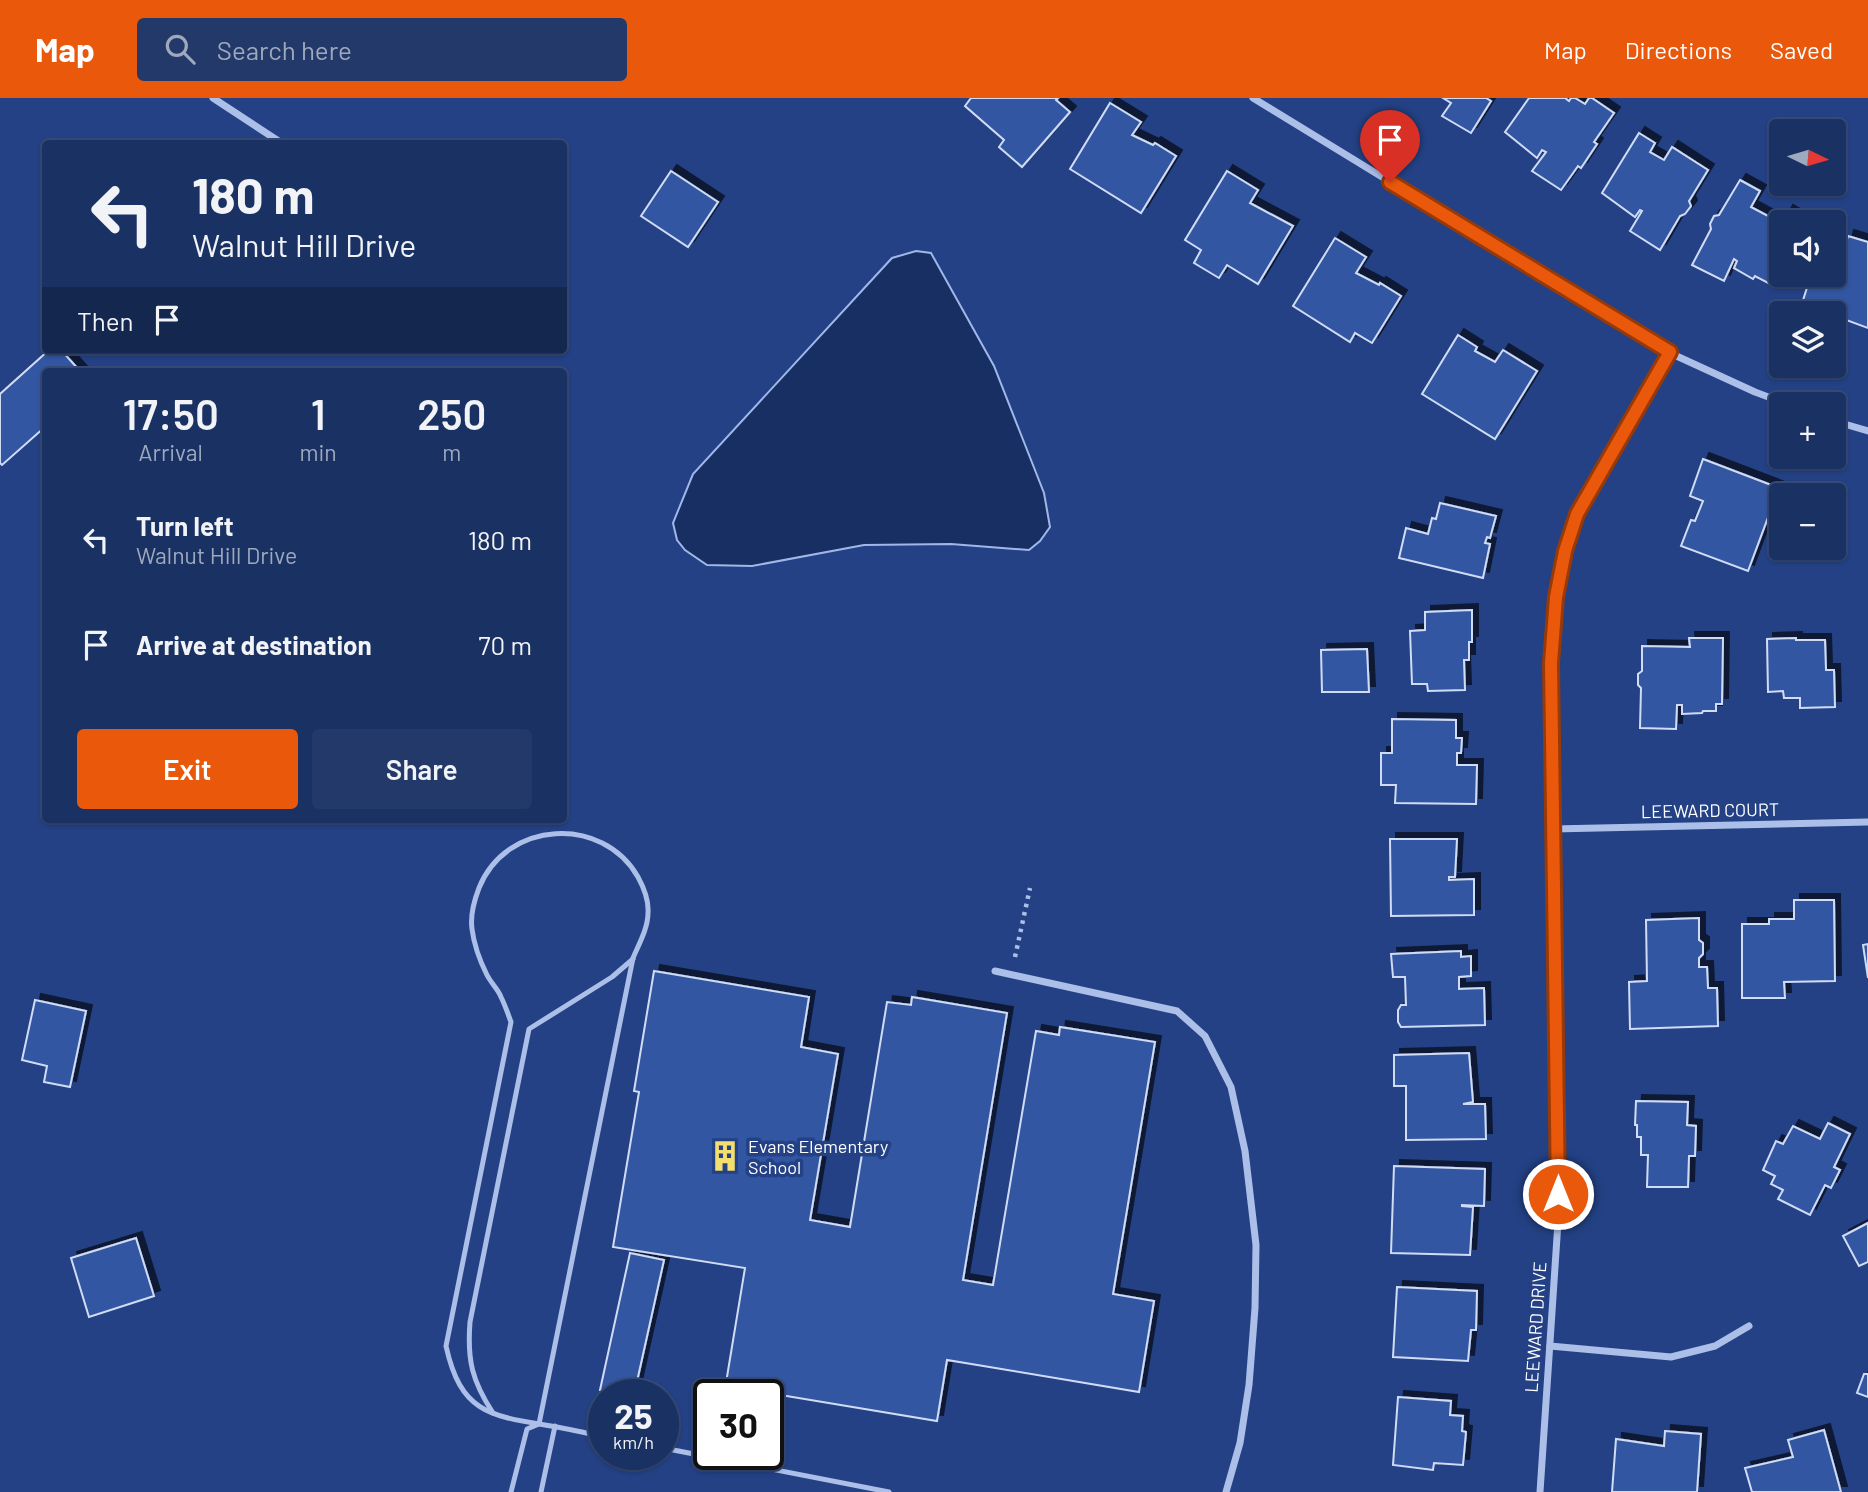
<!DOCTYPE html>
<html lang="en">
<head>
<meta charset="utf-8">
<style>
  body { margin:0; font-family:Barlow,sans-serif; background:#233969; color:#f1f3f6; height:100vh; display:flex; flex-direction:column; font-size:26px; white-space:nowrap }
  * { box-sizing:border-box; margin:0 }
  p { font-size:23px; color:#9fa9be }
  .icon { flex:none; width:38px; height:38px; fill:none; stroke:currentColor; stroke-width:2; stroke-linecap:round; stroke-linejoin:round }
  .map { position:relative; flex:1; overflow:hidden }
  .panel { position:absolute; left:42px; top:270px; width:525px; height:455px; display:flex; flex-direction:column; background:#1a3163; border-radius:7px; box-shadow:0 2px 5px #0004,0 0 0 2px #384c78 }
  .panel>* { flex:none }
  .hud { position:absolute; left:42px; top:42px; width:525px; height:214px; border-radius:7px; box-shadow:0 2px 5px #0004,0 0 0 2px #384c78; background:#1a3163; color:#f1f3f6; overflow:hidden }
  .needle { width:46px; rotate:95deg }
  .buttons { position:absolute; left:1769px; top:21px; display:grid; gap:14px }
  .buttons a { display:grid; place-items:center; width:77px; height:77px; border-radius:7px; background:#1a3163; box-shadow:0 2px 5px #0004,0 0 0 2px #384c78; font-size:35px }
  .speed { position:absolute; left:588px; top:1281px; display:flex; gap:14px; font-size:35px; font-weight:700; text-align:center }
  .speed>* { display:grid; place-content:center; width:91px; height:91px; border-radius:50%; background:#1a3163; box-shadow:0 2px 5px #0004,0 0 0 2px #384c78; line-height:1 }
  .speed small { font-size:18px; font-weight:400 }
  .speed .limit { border:4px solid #111; border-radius:10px; background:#fff; color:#111 }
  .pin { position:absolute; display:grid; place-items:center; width:60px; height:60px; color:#fff; margin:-72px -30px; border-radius:50% 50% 50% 0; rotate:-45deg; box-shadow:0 0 7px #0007 }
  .pin .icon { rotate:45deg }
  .me { position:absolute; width:77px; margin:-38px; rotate:0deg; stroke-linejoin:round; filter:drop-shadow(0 0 5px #0008) }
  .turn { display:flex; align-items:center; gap:24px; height:147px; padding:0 35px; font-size:32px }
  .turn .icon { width:91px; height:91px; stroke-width:2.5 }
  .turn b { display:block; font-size:49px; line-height:60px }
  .then { display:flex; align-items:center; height:66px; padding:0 35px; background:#0003; gap:14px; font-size:26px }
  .eta { display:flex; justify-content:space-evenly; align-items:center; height:119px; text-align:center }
  .eta b { font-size:42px; font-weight:600; line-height:49px }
  .primary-button { display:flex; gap:14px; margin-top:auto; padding:14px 35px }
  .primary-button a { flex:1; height:80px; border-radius:7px; background:#ea580c; color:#fff; font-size:28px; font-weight:600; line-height:80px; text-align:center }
  .primary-button a+a { background:#233969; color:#f1f3f6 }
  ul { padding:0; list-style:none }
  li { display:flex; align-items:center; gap:21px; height:105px; padding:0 35px }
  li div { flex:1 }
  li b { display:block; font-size:26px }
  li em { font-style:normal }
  header { display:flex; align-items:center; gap:42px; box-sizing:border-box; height:98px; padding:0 35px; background:#ea580c; color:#fff }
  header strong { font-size:33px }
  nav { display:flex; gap:38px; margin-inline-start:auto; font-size:24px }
  .search { width:490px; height:63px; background:#233969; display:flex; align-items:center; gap:18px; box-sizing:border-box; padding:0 24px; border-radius:7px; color:#9fa9be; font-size:26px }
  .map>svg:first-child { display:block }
</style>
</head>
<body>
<header>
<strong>Map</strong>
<div class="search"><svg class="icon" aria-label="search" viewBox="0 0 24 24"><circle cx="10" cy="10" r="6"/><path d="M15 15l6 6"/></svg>Search here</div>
<nav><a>Map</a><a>Directions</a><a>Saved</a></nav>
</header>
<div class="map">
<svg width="1868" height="1394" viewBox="0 0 1868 1394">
  <defs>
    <filter id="shadow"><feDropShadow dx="6" dy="-6" stdDeviation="0" flood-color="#0009"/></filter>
  </defs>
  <rect width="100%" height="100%" fill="#234184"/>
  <polygon fill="#182f64" stroke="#a0b8e9" stroke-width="2" points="916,153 931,155 994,268 1044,395 1050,429 1040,443 1029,452 951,446 864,447 752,468 707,467 685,452 677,442 673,425 693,376 892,160"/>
  <g fill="#3356a1" stroke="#d0dcf6" stroke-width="2" filter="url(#shadow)">
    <polygon points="971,0 1058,0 1056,2 1070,14 1022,69 999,49 1004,42 965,8"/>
    <polygon points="1443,0 1486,0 1491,3 1471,35 1442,18 1451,5"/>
    <polygon points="1529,0 1565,0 1569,3 1571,0 1575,0 1585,6 1589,0 1592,0 1614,15 1594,44 1597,46 1581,70 1578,68 1561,92 1532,73 1546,54 1542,52 1537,60 1505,34"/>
    <polygon points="1110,5 1141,24 1132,37 1153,47 1155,45 1176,58 1141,115 1070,71"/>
    <polygon points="1639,35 1655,45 1650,54 1664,62 1672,49 1708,72 1689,103 1691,108 1685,116 1680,118 1660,152 1630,133 1642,113 1640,112 1635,119 1602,95"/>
    <polygon points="671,73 718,104 688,149 641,118"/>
    <polygon points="1227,73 1258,92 1250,105 1293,128 1258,186 1227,167 1219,180 1194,165 1201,152 1185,142"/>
    <polygon points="1740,82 1760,93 1751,109 1781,125 1787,113 1803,122 1802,124 1782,124 1782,164 1770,186 1755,178 1753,181 1734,170 1737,163 1734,161 1724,183 1692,167 1711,131 1710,126 1714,118 1719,117"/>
    <polygon points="1848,138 1868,144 1868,230 1838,219 1840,215 1837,214 1834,224 1834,215 1799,215 1811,177 1834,177 1834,150 1844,153"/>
    <polygon points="1335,140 1366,159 1356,175 1379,187 1380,185 1401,198 1372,245 1355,235 1350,244 1293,208"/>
    <polygon points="1458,237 1477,249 1475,253 1495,264 1503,252 1537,273 1495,341 1422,296"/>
    <polygon points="49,252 61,252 80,273 46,273 46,328 2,367 0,365 0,296"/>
    <polygon points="1703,361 1779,390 1748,473 1681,448 1691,422 1695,423 1703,403 1690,398"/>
    <polygon points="1440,405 1496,418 1490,440 1487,439 1485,445 1490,446 1483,480 1399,460 1406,430 1428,436 1432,420 1436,421"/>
    <polygon points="1472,512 1472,544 1469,544 1469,562 1464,562 1465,592 1428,593 1427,586 1412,586 1410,533 1425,532 1425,514"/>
    <polygon points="1689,540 1723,540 1722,606 1716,606 1716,613 1703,613 1702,615 1682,616 1682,607 1677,607 1676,631 1640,630 1641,590 1638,587 1638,576 1642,573 1642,548 1690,549"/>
    <polygon points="1796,540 1796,542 1825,542 1826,572 1834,572 1835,609 1800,610 1800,600 1784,600 1783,593 1768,594 1767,541"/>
    <polygon points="1367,551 1369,594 1322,594 1321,552"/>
    <polygon points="1392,621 1456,622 1456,640 1462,640 1461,655 1457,655 1457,667 1477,667 1476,706 1395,705 1396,687 1381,687 1381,655 1392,655"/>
    <polygon points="1390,741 1457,741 1455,779 1449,779 1449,782 1474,781 1474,817 1391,818"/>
    <polygon points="1794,802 1834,802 1835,883 1784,884 1785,900 1742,900 1742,826 1769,826 1769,821 1794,821"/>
    <polygon points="1699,820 1699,842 1703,845 1703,856 1699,860 1699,869 1707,869 1708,890 1717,890 1718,928 1630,931 1629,884 1647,883 1646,822"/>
    <polygon points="1868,846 1868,880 1863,847"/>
    <polygon points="1461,853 1461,859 1471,858 1471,878 1459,879 1459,891 1484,890 1485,927 1401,929 1398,924 1398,912 1401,907 1406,907 1405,879 1393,879 1391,856"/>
    <polygon points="654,873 809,899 801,949 838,956 810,1122 850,1129 887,904 911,907 912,899 1007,915 963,1182 993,1187 1036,933 1059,937 1060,929 1155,944 1113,1196 1154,1203 1139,1294 947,1262 937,1323 745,1291 744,1294 725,1291 745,1170 613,1149 639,994 634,993"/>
    <polygon points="35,902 86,913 70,989 44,984 47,968 22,962"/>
    <polygon points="1469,955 1473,1004 1463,1006 1485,1006 1486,1041 1406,1042 1406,988 1394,988 1394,957"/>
    <polygon points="1636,1003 1688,1004 1687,1027 1696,1028 1695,1058 1689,1058 1688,1089 1647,1089 1648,1057 1641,1057 1641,1039 1637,1039 1637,1027 1635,1027"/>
    <polygon points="1828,1025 1850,1036 1834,1069 1840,1072 1831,1090 1825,1087 1810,1117 1778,1101 1783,1092 1771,1086 1775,1078 1763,1072 1776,1043 1783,1046 1793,1028 1820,1041"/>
    <polygon points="1394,1068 1485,1071 1484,1108 1462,1107 1462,1108 1473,1109 1470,1157 1391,1155"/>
    <polygon points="1868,1125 1868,1164 1859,1168 1843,1138"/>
    <polygon points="136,1140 154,1198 89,1219 71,1160"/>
    <polygon points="630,1155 664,1162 634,1297 622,1297 600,1292"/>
    <polygon points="1397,1189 1477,1193 1476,1232 1471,1232 1468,1263 1393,1259"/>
    <polygon points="1864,1276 1868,1276 1868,1299 1857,1295"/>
    <polygon points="1398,1299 1451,1303 1450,1317 1463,1318 1462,1333 1466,1334 1463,1367 1434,1365 1433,1372 1393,1367"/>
    <polygon points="1824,1332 1841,1394 1752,1394 1745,1370 1793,1359 1788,1342"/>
    <polygon points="1665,1333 1701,1336 1697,1394 1612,1394 1616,1341 1664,1348"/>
  </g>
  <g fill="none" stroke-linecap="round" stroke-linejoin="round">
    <polyline stroke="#acbfe8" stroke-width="4.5" stroke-dasharray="3.5 5" stroke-linecap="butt" points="1015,859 1030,790"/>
    <g stroke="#acbfe8" stroke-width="5">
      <path d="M493 1315C472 1283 467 1262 470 1224L529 931 612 879 633 861"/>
      <path d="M539 1326 633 860C639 846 648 830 648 815 649 802 644 790 638 779 603 717 506 722 479 790 474 803 470 817 472 831 474 847 480 863 487 877 491 885 498 891 501 899 505 907 508 916 511 924L446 1248C461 1316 491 1318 551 1328 569 1331 586 1335 604 1339"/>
      <polyline points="663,1350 889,1394"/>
      <polyline points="511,1394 527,1331 539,1326"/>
      <polyline points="541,1394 555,1328"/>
    </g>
    <g stroke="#acbfe8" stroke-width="7">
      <polyline points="213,0 283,46"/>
      <polyline points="1253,0 1670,255 1755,294 1787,306"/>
      <polyline points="1834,323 1868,333"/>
      <polyline points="1553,731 1868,724"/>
      <polyline points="995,873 1177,913 1205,938 1231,989 1245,1053 1256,1147 1255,1210 1249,1287 1240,1345 1226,1394"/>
      <polyline points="1550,1248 1671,1259 1715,1248 1749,1228"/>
      <polyline points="1540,1394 1558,1124 1551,565 1556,499 1565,453 1577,417 1670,255"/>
    </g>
  </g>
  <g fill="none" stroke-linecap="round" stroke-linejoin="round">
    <defs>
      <polyline id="route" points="1390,84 1670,254 1577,416 1565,453 1556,499 1551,565 1558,1096"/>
    </defs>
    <use href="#route" stroke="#983908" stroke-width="18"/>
    <use href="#route" stroke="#ea580c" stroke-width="12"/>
  </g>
  <defs>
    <symbol id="building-bare" viewBox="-9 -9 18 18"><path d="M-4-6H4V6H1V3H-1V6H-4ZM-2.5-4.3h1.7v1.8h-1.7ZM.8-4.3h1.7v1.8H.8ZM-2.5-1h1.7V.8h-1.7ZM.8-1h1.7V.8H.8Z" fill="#f3de6f" stroke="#234184" stroke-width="2.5" paint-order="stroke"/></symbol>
  </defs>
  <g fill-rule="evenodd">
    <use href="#building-bare" x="703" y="1036" width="44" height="44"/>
  </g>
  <g text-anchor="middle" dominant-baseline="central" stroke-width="7" stroke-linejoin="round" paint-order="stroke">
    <g font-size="18" fill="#fff" stroke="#234184">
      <text transform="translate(1710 712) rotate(-1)">LEEWARD COURT</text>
      <text transform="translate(1535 1229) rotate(-86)">LEEWARD DRIVE</text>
    </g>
    <g font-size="18" fill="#fff" stroke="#234184" text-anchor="start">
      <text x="748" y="1048">Evans Elementary<tspan x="748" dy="21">School</tspan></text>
    </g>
  </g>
</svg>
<div class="buttons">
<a><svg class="needle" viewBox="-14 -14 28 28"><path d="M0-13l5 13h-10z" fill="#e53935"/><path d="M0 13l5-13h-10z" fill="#9fa9be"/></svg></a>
<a><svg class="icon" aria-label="sound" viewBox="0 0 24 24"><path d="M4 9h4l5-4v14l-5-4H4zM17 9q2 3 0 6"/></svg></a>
<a><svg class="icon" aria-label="layers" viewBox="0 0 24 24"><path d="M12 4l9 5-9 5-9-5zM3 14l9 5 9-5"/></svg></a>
<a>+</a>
<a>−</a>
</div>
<div class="speed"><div>25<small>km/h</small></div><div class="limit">30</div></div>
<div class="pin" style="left:1390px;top:84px;background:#d93025"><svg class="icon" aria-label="arrive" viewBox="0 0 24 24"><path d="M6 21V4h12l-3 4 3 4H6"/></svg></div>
<svg class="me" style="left:1558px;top:1096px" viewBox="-20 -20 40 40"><circle r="17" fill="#ea580c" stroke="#fff" stroke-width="3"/><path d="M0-11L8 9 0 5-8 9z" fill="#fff"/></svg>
<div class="hud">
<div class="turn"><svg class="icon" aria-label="left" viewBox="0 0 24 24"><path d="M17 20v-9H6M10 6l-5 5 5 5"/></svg><div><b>180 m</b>Walnut Hill Drive</div></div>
<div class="then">Then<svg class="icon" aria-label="arrive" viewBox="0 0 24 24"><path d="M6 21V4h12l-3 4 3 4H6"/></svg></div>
</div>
<section class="panel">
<div class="eta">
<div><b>17:50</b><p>Arrival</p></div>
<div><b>1</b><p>min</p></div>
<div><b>250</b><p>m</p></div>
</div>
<ul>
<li><svg class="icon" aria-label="left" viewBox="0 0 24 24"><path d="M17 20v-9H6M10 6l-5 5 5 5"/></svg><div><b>Turn left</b><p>Walnut Hill Drive</p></div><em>180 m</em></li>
<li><svg class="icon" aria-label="arrive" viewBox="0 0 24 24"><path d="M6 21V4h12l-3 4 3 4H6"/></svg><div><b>Arrive at destination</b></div><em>70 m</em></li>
</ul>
<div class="primary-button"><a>Exit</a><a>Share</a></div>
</section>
</div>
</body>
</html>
